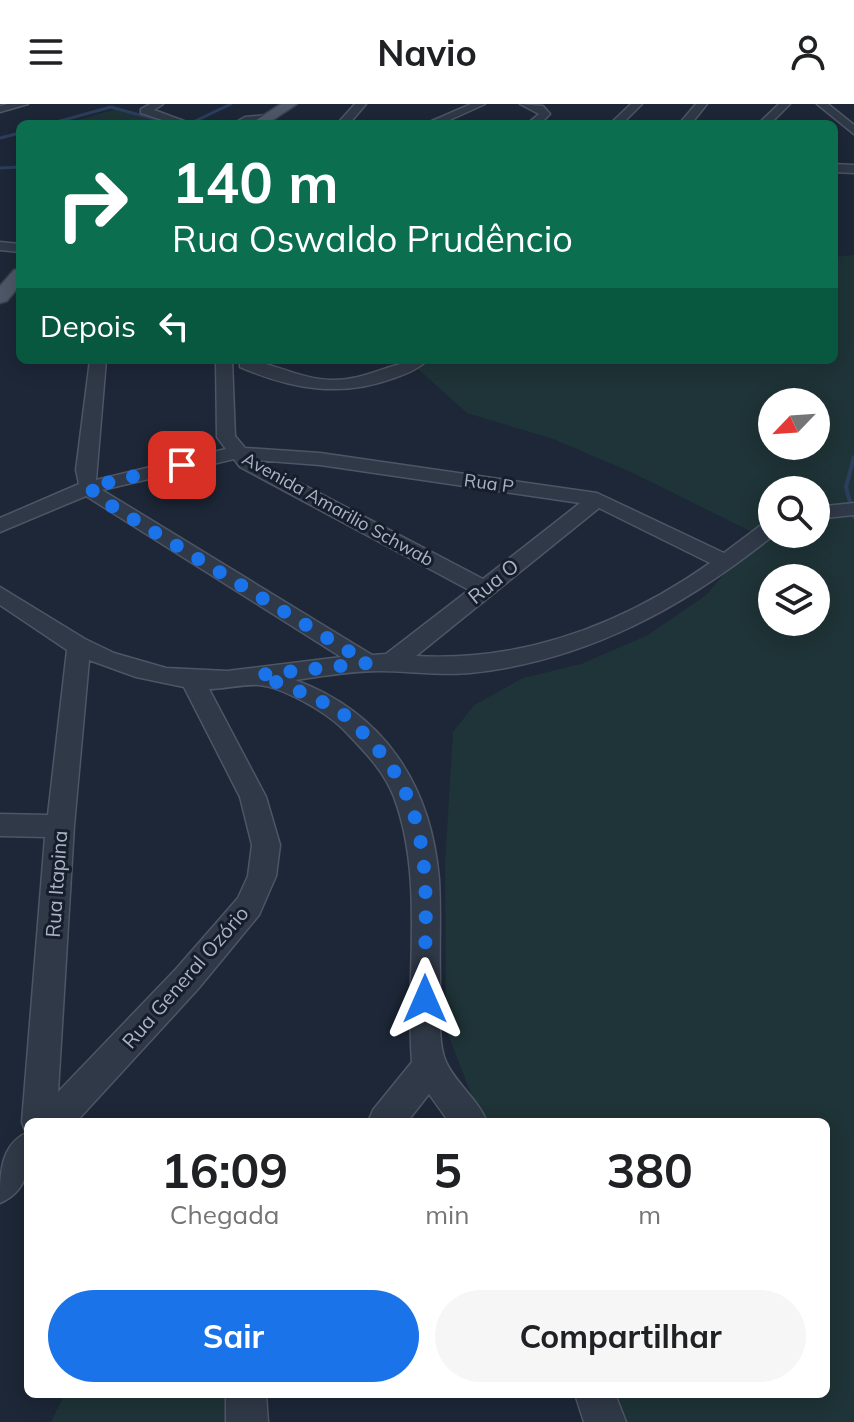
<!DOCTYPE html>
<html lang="pt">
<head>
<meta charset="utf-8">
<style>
  body { margin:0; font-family:Mulish,sans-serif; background:#f6f6f6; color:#202124; height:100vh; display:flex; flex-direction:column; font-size:30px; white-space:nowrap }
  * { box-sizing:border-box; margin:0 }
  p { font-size:26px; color:#757577 }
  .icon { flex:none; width:44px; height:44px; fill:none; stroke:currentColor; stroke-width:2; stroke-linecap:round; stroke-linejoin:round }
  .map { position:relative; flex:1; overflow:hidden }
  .drawer { position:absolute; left:24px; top:1014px; width:806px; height:280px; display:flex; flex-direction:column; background:#fff; border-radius:12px; box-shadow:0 4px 20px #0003 }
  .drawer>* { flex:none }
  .hud { position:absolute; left:16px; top:16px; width:822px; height:244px; border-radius:12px; box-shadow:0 4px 20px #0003; background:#0b6e4f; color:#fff; overflow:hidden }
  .needle { width:52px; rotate:245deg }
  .controls { position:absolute; left:758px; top:284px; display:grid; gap:16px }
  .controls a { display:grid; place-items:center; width:72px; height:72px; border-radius:50%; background:#fff; box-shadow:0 4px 20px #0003; font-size:40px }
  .pin { position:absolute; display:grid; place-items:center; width:68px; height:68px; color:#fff; margin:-34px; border-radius:16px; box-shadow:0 4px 12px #0006 }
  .me { position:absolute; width:88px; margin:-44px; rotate:0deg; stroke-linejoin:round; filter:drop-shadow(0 0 6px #0008) }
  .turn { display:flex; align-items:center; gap:28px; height:168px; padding:0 24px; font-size:36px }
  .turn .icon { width:104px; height:104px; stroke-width:2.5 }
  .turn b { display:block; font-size:56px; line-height:68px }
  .then { display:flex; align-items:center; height:76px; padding:0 24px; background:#0003; gap:16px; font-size:30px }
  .eta { display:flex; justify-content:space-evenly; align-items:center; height:136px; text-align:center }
  .eta b { font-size:48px; font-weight:700; line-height:56px }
  .primary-button { display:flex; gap:16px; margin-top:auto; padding:16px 24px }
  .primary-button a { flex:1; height:92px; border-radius:48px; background:#1a73e8; color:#fff; font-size:32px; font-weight:700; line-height:92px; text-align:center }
  .primary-button a+a { background:#f6f6f6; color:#202124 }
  header { display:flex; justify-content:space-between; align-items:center; height:104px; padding:0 24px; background:#fff; font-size:36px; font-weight:700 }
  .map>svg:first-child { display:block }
</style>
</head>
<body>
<header><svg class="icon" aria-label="menu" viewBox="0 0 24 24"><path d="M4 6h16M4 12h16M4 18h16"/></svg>Navio<svg class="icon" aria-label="person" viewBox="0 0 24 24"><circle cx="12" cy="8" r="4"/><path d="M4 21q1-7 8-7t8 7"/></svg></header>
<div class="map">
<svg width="854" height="1318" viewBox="0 0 854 1318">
  <rect width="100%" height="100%" fill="#1d2737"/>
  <g fill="#1f3438" fill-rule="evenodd">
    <polygon points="116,5 162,20 64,20"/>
    <path d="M854 151V1318H597L591 1290H826V1018H482L446 925 445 759 453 628 474 601 523 574 581 560 648 531 706 491 758 431 633 369 553 335 467 309 418 265 425 256H834V153ZM772 298H816V342H772ZM772 386H816V430H772ZM772 474H816V518H772Z"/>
    <polygon points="65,1290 233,1290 235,1318 51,1318"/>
  </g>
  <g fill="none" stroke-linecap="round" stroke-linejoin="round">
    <g stroke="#2c3e5e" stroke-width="3">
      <polyline points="49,20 111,3 172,20"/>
      <polyline points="189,20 231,0"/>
      <polyline points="0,34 20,29"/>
      <polyline points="0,64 20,63"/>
    </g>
    <polyline stroke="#2c3e5e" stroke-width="4" points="854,353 846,383 854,413"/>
    <defs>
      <g id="minor">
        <polygon points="8,0 28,0 0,8 0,2"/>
        <polygon points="150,0 163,0 154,6 192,20 175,20 141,9 141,5"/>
        <polygon points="355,0 366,0 349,20 337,20"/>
        <polygon points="471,0 485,0 441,20 425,20"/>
        <polygon points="520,0 543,2 550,10 540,20 527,20 539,10"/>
        <polygon points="631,0 642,0 622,20 610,20"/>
        <polygon points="696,0 707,0 691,20 679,20"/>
        <polygon points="779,0 790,0 770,20 758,20"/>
        <polygon points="817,0 828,0 854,21 854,30"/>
        <polygon points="266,11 271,14 270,16 233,20 245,13"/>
        <polygon points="834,60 854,61 854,69 834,68"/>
        <polygon points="0,138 20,140 20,148 0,146"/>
        <path d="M90 256H106L96 376 226 345 217 333 216 256H232L235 332 245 344 320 349 597 389 724 449 765 418 772 416V430H775C686 502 587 557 470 569 440 572 409 567 379 567 351 567 323 572 295 576 384 609 431 681 439 775 441 808 439 841 440 873 440 895 437 939 446 958 456 980 478 995 487 1018H449L429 990 407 1018H368L373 1006 412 958C405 871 425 776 394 693 383 665 363 646 343 625 326 608 281 582 258 581 242 580 225 585 209 585L266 693 280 741 276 772 259 811 198 885 76 1018H28C28 1051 35 1084 0 1099 0 1070 0 1042 26 1029L22 1018 45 733 0 732V710L48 711 67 546 0 501V483L85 535 114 549 166 564 227 567 341 553 86 392 0 428V414L79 380 76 366ZM234 355 240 363 469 486 386 550 372 551 102 386ZM256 356 320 361 580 399 483 475ZM599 404 710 459C623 520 524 558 416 552ZM89 556 136 573 184 583 240 693 252 741 248 772 238 794 176 865 58 988 74 722Z"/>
        <path d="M240 256C269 256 297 275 331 276 366 277 394 256 427 256 419 265 406 270 394 274 340 294 292 285 240 263Z"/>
        <polygon points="854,399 854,411 816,415 816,403"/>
        <polygon points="226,1290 266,1290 268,1318 226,1318"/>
        <polygon points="575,1290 615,1290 626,1318 584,1318"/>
      </g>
      <g id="major">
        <polygon points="281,0 297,0 267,20 250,20"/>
        <polygon points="20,165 20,181 7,197 0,199 0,182 14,166"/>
      </g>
    </defs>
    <use href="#minor" stroke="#4e5666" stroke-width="3"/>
    <use href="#major" stroke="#3a4251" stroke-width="3"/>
    <use href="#minor" fill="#303947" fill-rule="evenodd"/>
    <use href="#major" fill="#4e5868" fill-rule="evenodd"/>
  </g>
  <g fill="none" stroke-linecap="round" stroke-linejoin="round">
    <path stroke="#1a73e8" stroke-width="14" stroke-dasharray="0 25.2" d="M182 361 89 383 102 396 368 559 259 571C287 583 318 593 343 610 354 618 364 630 373 640 441 714 423 803 425 895"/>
  </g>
  <g text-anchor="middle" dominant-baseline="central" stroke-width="6" stroke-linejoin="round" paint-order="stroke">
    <g font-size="18" fill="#aab3c5" stroke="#161e2c">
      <text transform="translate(489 379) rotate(8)">Rua P</text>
      <text transform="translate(338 405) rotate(29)">Avenida Amarilio Schwab</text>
    </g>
    <g font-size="20" fill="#aab3c5" stroke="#161e2c">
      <text transform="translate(493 477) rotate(-39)">Rua O</text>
      <text transform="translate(56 780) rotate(-86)">Rua Itapina</text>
      <text transform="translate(185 873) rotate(-49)">Rua General Ozório</text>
    </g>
  </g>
</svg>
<div class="controls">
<a><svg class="needle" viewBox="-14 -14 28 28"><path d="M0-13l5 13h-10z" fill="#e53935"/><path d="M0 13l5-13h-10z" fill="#757577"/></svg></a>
<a><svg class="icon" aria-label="search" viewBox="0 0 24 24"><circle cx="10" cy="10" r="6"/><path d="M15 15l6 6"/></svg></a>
<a><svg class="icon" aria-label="layers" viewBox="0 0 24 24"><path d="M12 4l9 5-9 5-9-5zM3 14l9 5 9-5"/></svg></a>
</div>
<div class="pin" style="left:182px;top:361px;background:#d93025"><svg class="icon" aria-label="arrive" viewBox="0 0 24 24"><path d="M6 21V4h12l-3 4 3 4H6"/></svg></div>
<svg class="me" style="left:425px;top:895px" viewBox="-20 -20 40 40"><path d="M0-17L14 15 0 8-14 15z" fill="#1a73e8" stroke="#fff" stroke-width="4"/></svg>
<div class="hud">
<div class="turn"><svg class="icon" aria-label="right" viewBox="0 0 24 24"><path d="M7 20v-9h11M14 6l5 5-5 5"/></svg><div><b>140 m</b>Rua Oswaldo Prudêncio</div></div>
<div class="then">Depois<svg class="icon" aria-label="left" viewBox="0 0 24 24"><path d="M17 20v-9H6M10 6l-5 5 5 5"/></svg></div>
</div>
<section class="drawer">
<div class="eta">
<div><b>16:09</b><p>Chegada</p></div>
<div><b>5</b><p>min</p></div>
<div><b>380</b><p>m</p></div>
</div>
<div class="primary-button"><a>Sair</a><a>Compartilhar</a></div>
</section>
</div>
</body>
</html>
